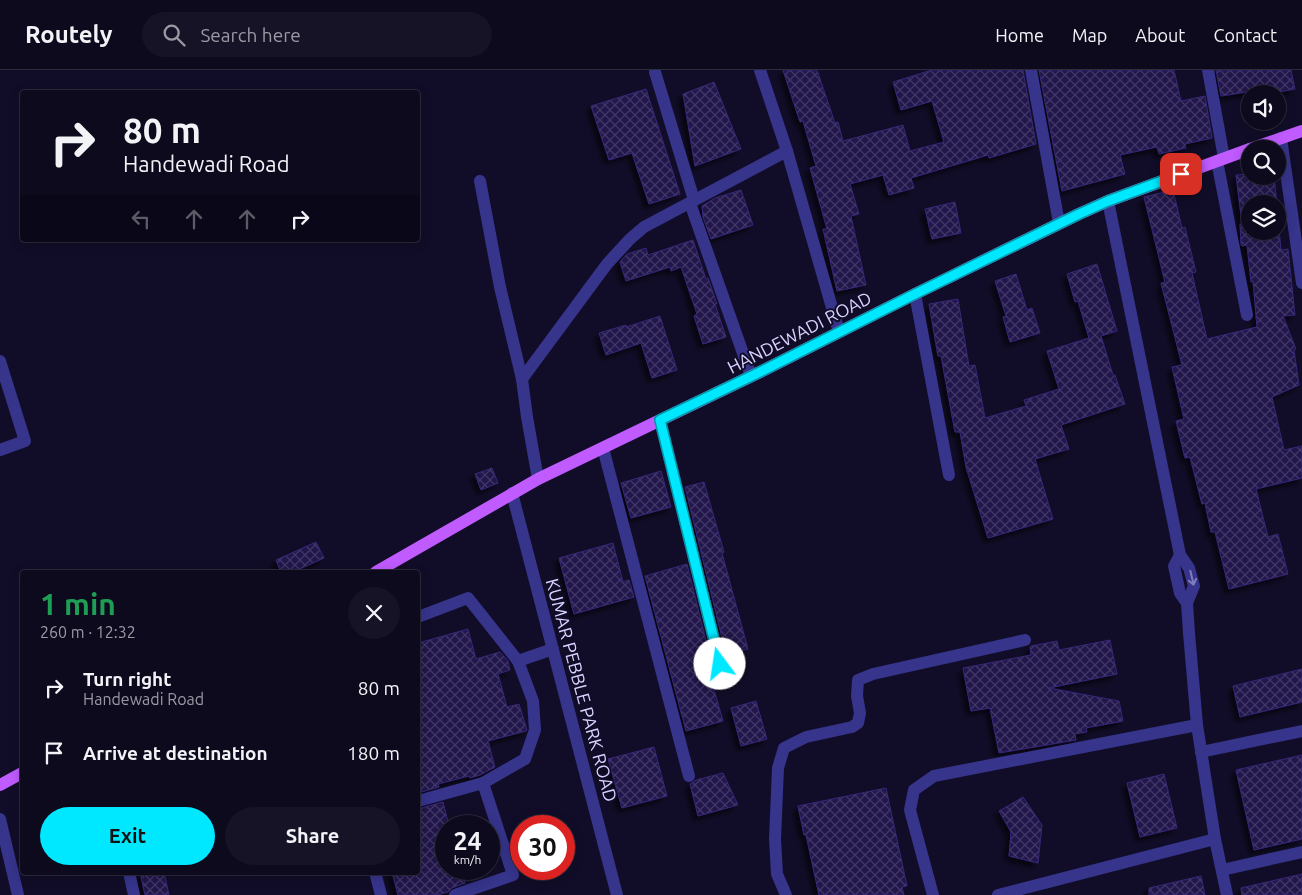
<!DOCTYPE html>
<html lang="en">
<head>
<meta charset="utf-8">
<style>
  body { margin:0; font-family:Ubuntu,sans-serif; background:#161327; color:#f1f3f6; height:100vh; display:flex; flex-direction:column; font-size:19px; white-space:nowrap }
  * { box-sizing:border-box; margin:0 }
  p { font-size:16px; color:#9a9aa4 }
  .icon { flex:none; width:28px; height:28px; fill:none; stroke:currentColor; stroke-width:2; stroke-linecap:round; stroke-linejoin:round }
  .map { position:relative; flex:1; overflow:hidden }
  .side { position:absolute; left:20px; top:500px; width:400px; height:305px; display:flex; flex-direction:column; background:#0d0a1e; border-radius:5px; box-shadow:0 2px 12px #0003,0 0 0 1px #2d2b3c }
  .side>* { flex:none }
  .guide { position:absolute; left:20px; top:20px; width:400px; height:152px; border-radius:5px; box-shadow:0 2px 12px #0003,0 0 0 1px #2d2b3c; background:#0d0a1e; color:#f1f3f6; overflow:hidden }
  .tools { position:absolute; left:1241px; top:15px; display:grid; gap:10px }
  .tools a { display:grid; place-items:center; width:45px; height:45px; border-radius:50%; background:#0d0a1e; box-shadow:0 2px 12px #0003,0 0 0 1px #2d2b3c; font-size:25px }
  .speed { position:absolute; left:435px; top:745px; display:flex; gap:10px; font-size:25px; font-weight:700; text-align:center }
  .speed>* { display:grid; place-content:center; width:65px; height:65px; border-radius:50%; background:#0d0a1e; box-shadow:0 2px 12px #0003,0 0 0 1px #2d2b3c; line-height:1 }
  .speed small { font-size:12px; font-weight:400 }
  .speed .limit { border:8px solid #d22; background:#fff; color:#111 }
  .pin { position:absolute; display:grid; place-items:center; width:42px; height:42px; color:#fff; margin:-21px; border-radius:10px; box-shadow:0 2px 8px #0006 }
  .me { position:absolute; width:55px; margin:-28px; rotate:346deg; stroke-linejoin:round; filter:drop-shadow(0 0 4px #0008) }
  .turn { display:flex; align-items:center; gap:18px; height:105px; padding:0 20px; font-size:22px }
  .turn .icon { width:65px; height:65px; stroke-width:2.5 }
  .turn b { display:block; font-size:35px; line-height:42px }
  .lanes { display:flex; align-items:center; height:48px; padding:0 20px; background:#0003; justify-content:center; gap:25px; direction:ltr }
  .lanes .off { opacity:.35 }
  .round { display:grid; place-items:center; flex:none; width:52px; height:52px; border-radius:26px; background:#161327 }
  .summary { display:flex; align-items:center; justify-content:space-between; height:85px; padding:0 20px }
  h1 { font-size:30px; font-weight:700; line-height:38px; color:#1e9e55 }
  .button { display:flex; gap:10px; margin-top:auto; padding:10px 20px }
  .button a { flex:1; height:58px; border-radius:30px; background:#00e8ff; color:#111; font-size:20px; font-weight:700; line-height:58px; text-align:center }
  .button a+a { background:#161327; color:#f1f3f6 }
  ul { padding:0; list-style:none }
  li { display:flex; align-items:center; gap:15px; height:65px; padding:0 20px }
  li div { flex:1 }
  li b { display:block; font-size:19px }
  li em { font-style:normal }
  header { display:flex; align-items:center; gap:30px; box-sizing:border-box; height:70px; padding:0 25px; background:#0d0a1e; border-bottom:1px solid #2d2b3c }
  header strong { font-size:24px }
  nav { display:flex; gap:28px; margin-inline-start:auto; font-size:18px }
  .search { width:350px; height:45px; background:#161327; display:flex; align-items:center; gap:12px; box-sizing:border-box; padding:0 18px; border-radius:28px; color:#9a9aa4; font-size:19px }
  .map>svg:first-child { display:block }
</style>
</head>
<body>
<header>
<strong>Routely</strong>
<div class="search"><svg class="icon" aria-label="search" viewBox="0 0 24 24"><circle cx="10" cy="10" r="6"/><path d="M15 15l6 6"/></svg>Search here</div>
<nav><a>Home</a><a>Map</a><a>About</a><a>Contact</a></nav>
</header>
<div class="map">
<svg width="1302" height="825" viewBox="0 0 1302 825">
  <defs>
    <pattern id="building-cross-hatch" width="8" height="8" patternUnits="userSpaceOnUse" patternTransform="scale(1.25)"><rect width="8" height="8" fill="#21174b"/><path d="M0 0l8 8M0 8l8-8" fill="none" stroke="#403866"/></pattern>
    <filter id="shadow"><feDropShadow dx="-4.5" dy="4.5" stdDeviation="2.5" flood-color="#0009"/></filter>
  </defs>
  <rect width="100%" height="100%" fill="#110d28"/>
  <g fill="url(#building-cross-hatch)" stroke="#372779" filter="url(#shadow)">
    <polygon points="783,0 817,0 835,53 838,52 843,71 903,55 910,81 944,72 932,31 901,40 893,12 932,0 1023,0 1036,74 989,88 988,85 911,108 914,118 889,125 883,105 850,114 859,144 851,146 866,215 837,221 823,159 827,159 810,98 816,96 803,51 800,52"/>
    <polygon points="1039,0 1174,0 1181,31 1205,26 1212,68 1185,74 1186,78 1159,84 1157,77 1120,85 1125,104 1062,121"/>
    <polygon points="1216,0 1291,0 1295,19 1268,24 1248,24 1247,22 1221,26"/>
    <polygon points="714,12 741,79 695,96 683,24"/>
    <polygon points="646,19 680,124 649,134 632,83 609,90 591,36"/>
    <polygon points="1250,104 1250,106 1274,106 1277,134 1250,134 1250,161 1278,161 1278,148 1281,180 1288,179 1295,245 1283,246 1296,279 1294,280 1299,315 1272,327 1284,380 1302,376 1302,408 1256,419 1268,467 1278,464 1288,504 1229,519 1215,462 1211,462 1205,433 1202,434 1190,387 1185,388 1176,351 1184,349 1172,297 1182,295 1161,213 1165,212 1144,127 1173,120 1182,158 1185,157 1196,202 1192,203 1207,269 1257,257 1253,211 1251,212 1247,175 1242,176 1241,174 1240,154 1242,154 1236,105"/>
    <polygon points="741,120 753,155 711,169 703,147 702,136 715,128"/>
    <polygon points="955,132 961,163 932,169 925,139"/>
    <polygon points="693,170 706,209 708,208 717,234 715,234 726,267 703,274 694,246 697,244 681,197 671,201 670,197 626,211 620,192 627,184 646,178 648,185"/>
    <polygon points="1097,194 1117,261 1101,266 1113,305 1115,305 1125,334 1061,355 1069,379 1035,389 1053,449 988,468 966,397 960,362 955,362 941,286 938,286 929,234 958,229 969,296 975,295 985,348 1026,336 1024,330 1059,319 1047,281 1089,268 1078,231 1075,232 1067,204"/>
    <polygon points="1016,204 1027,240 1032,238 1040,263 1010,272 1003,247 1006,246 995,211"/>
    <polygon points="660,246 677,300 652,308 641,273 606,285 599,263 626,255 626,257"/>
    <polygon points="492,398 498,413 481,420 475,404"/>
    <polygon points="661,401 671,437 631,448 621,413"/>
    <polygon points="704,412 724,482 722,483 748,579 726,584 685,417"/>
    <polygon points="316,472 324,488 293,502 281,502 276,490"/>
    <polygon points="613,473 623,512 629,510 634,527 574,544 559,488"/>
    <polygon points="687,494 710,587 705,588 723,651 686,661 645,506"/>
    <polygon points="468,559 476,589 500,582 508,591 510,600 498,604 507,637 519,634 527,660 526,661 488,671 495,697 480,705 470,708 469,706 438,714 439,717 418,723 418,573"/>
    <polygon points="1110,570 1117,604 1049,618 1119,631 1123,651 1086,658 1087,662 1075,664 1076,670 999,683 990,638 971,641 963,598 1031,585 1030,577 1031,576 1057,571 1059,580"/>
    <polygon points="1302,599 1302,632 1240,647 1233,616"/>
    <polygon points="756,631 767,669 741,676 731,638"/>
    <polygon points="654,677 667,726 622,738 608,689"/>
    <polygon points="1302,685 1302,769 1254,780 1236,700"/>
    <polygon points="723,703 738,735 698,746 690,714 696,710"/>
    <polygon points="1164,704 1177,758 1140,767 1127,713"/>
    <polygon points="886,718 907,816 902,817 904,825 819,825 806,765 804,765 798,736"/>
    <polygon points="1023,727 1042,755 1038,793 1009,786 1011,762 999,741"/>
    <polygon points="443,732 449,756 446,756 446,799 461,799 465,813 452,818 448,822 437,825 398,825 392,802 418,802 418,739"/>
    <polygon points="140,802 164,802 169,825 145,825"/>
    <polygon points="1302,804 1302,825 1242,825 1241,818"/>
    <polygon points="1201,806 1205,825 1149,825 1149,818"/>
  </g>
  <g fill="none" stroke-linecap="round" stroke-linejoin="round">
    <g stroke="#36348b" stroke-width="12">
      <polyline points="760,0 787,81"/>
      <polyline points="1031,0 1059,153"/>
      <polyline points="1208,0 1224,88"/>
      <polyline points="655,2 694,130"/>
      <polyline points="1281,68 1302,213"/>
      <polyline points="1217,91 1247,245"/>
      <polyline points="480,111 500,217 522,309 527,347 538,409"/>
      <polyline points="1108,131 1180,485 1189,498 1194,516 1187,533 1189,563 1197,655 1215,769 1227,825"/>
      <polyline points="690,133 751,306"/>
      <polyline points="915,224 949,405"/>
      <polyline points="0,291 25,371 0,380"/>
      <polyline points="522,309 607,194 630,169 644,157 787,81 839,262"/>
      <polyline points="660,350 720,594"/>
      <polyline points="603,378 689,706"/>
      <polyline points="512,423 617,825"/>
      <polyline points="1180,485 1174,496 1180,523 1187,533"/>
      <polyline points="418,547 468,528 518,591 533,631 535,660 525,689 483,713 513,805 455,825"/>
      <polyline points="518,591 553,579"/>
      <polyline points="1201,682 1302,661"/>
      <polyline points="418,731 483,713"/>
      <polyline points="0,749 18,825"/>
      <polyline points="1222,800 1302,782"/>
      <polyline points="129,802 134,825"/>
      <polyline points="375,802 381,825"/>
      <polyline points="786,825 777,804 775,769 778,698 784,678 806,667 852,657 858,653 860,643 857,626 858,610 873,604 1025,570"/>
      <polyline points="933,825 910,740 914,720 934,706 1197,655"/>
      <polyline points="998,825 1215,769"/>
    </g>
    <g stroke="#c05bff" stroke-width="12">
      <polyline points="1250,79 1302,61"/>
      <polyline points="376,502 538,409 760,302 915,224 1079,144 1108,131 1250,79"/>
      <polyline points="0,715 22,703"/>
    </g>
  </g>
  <defs><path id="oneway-shaft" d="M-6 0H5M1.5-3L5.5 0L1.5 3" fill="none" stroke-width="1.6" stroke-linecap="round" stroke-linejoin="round" transform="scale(1.25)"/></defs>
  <use stroke="#7f7cbf" href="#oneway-shaft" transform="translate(1192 508) rotate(77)"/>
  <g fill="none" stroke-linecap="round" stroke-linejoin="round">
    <defs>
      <polyline id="route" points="720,594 660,350 760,302 915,224 1079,144 1108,131 1181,104"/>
    </defs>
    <use href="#route" stroke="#0097a6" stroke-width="12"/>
    <use href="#route" stroke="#00e8ff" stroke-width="9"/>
  </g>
  <g text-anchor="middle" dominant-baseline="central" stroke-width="4" stroke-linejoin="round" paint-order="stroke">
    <g font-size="18" fill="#d8d4ff" stroke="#110d28">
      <text transform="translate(799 262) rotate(-27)">HANDEWADI ROAD</text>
      <text transform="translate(582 620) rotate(75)">KUMAR PEBBLE PARK ROAD</text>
    </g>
  </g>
</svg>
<div class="tools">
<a><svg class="icon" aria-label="sound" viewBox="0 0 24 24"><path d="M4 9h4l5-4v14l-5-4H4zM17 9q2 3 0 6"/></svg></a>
<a><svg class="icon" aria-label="search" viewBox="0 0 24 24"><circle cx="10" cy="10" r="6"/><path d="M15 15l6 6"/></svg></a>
<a><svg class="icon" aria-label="layers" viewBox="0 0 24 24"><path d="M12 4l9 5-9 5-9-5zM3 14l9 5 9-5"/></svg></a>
</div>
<div class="speed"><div>24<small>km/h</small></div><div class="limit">30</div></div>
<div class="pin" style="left:1181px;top:104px;background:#d93025"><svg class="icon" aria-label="arrive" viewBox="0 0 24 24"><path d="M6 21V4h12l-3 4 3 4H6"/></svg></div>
<svg class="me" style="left:720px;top:594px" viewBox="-20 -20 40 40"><circle r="19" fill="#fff"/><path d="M0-13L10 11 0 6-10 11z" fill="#00e8ff"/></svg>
<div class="guide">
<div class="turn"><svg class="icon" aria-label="right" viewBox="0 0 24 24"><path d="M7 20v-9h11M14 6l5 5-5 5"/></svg><div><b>80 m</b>Handewadi Road</div></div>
<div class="lanes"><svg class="icon off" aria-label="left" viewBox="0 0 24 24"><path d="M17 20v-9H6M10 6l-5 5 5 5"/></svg><svg class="icon off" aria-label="ahead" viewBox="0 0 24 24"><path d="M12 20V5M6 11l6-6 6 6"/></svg><svg class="icon off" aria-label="ahead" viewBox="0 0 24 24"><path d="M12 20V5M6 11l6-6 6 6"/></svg><svg class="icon" aria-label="right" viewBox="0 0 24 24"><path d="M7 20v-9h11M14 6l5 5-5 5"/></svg></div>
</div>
<section class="side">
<div class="summary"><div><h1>1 min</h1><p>260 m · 12:32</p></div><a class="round"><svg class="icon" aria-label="close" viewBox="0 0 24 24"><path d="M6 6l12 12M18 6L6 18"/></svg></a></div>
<ul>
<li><svg class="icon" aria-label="right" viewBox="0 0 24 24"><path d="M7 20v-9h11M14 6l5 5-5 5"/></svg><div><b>Turn right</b><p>Handewadi Road</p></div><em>80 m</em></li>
<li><svg class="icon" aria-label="arrive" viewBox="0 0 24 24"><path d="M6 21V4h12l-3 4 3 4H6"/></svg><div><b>Arrive at destination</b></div><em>180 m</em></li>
</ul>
<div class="button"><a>Exit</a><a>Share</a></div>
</section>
</div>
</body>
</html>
